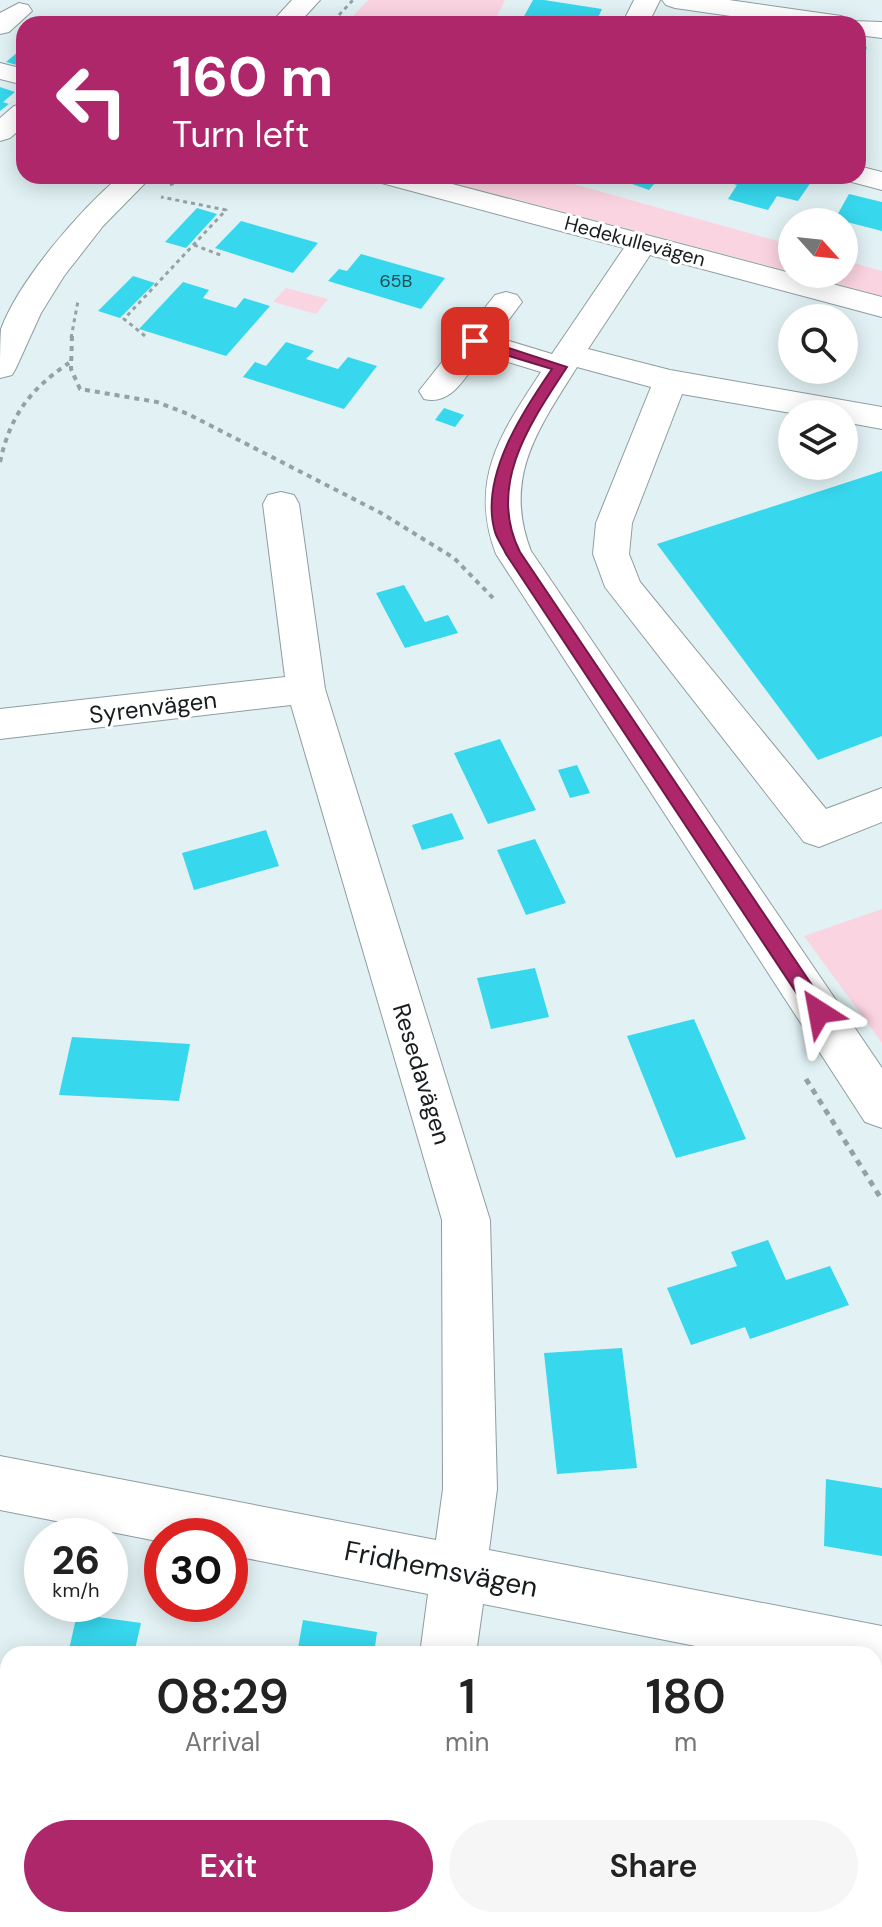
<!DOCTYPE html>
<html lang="en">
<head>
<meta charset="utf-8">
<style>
  body { margin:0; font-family:"DM Sans",sans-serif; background:#f6f6f6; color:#222; height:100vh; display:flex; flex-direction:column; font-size:30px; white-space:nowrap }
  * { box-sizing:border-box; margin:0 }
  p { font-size:26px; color:#767676 }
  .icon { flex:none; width:44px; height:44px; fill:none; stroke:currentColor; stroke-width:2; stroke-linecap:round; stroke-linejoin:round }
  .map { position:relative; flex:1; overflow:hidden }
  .panel { position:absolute; left:0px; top:1646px; width:882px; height:282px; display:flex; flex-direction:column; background:#fff; border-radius:24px 24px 0 0; box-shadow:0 4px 20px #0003 }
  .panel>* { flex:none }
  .hud { position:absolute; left:16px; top:16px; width:850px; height:168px; border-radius:24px; box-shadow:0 4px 20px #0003; background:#ae276b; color:#fff; overflow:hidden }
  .needle { width:52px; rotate:117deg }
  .fabs { position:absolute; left:778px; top:208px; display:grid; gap:16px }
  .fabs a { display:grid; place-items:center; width:80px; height:80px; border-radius:50%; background:#fff; box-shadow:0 4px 20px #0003; font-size:40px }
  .speed { position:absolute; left:24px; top:1518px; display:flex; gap:16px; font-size:40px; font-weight:700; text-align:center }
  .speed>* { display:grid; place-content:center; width:104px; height:104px; border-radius:50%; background:#fff; box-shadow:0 4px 20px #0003; line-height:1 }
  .speed small { font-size:20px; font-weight:400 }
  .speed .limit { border:12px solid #d22; background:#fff; color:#111 }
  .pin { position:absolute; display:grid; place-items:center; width:68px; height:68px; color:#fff; margin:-34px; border-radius:16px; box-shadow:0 4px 12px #0006 }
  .me { position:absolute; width:88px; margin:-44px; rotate:326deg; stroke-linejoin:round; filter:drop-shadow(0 0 6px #0008) }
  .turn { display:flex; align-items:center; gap:28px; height:168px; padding:0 24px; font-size:36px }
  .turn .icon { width:104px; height:104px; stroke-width:2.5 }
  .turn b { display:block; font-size:56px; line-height:68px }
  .eta { display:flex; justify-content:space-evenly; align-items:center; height:136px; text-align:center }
  .eta b { font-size:48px; font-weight:600; line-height:56px }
  .action { display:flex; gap:16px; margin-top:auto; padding:16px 24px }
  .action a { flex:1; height:92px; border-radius:48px; background:#ae276b; color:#fff; font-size:32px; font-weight:600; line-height:92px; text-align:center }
  .action a+a { background:#f6f6f6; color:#222 }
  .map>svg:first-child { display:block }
</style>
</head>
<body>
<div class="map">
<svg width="882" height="1927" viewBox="0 0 882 1927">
  <rect width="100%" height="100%" fill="#e2f2f4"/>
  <g fill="#fbd4e1">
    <polygon points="368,0 505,0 493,24 346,24"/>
    <polygon points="427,176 545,176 792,245 792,272"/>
    <polygon points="844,260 882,271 882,296 800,274 844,274"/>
    <polygon points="286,288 328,299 316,314 273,302"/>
    <polygon points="882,909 882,1043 804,936"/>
  </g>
  <g fill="#37d7ed">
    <polygon points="533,0 544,0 602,9 595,24 545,24 522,20"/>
    <polygon points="858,45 867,47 859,75 858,75"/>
    <polygon points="24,47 24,67 6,62"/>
    <polygon points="0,87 15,92 3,102 9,104 0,111"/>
    <polygon points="621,176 661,176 649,190 618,179"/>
    <polygon points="722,176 790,176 811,182 798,201 777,196 768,210 728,199 737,185 720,180"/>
    <polygon points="849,194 882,202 882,231 835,219"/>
    <polygon points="197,208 217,214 186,248 165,242"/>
    <polygon points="241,221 318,243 293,273 215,248"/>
    <polygon points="361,254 445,278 421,309 328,281 339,269 347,271"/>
    <polygon points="133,276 155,283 120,318 98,311"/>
    <polygon points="183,282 209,290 203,298 236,308 244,298 270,306 226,356 139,329"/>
    <polygon points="286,342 314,351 306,359 338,369 348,357 377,366 344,409 243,377 255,362 266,366"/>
    <polygon points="444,408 464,415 455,427 435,420"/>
    <polygon points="882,471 882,736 818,760 657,544"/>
    <polygon points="404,585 425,622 448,615 458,633 405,648 376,593"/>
    <polygon points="500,739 536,810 488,824 454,753"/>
    <polygon points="577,765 590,793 570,798 558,770"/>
    <polygon points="452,813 464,839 422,850 412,825"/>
    <polygon points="266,830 279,866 194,890 182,853"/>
    <polygon points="535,839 566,903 526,915 497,850"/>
    <polygon points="535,968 549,1017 491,1029 477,978"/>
    <polygon points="694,1019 746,1139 676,1158 627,1036"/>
    <polygon points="72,1037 190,1044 179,1101 59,1095"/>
    <polygon points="768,1240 786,1280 830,1266 849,1305 750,1339 745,1327 691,1345 667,1288 737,1266 731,1252"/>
    <polygon points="622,1348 637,1468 557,1474 544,1353"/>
    <polygon points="826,1479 882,1488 882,1556 824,1546"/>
    <polygon points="77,1614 141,1623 134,1654 68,1654"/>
    <polygon points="303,1620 377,1632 374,1654 297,1654"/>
    <polygon points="26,1920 89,1920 100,1923 99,1927 24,1927"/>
    <polygon points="520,1920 595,1920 594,1927 546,1927"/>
  </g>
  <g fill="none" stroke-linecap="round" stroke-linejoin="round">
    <defs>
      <g id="minor">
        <polygon points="292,0 320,0 298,24 270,24"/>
        <polygon points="634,0 660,0 648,24 622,24"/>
        <polygon points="662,0 729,0 841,16 852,21 882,22 882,38 858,35 858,24 787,24 675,8 666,5"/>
        <polygon points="19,3 28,5 32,11 9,32 0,34 0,13"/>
        <polygon points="0,63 24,69 24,85 0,79"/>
        <polygon points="24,104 24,126 10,138 0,141 0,118 14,106"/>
        <polygon points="858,166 882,172 882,190 848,181 844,176 858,176"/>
        <path d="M120 176H152L103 226 64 276 41 313 16 368 12 375 0 378C0 363 0 343 1 329 19 280 80 210 120 176Z"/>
        <path d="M373 176H422L882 297V317L650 255 588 349 670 370 882 407V429L844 422V414H797L682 394 632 523 629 554 640 582 826 809 882 788V822L819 847 804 842 605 587 593 554 596 523 651 387 577 367C539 428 502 477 531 551L882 1068V1128L865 1122 496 554C468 480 501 433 541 372L482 354C467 374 453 406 424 399L419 391 495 295 506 292 517 295 522 302 496 337 552 354 624 248 378 182Z"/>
        <polygon points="281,492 294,495 299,504 325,689 490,1220 497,1489 489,1550 882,1626 882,1682 874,1681 874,1654 736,1654 483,1604 476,1654 420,1654 428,1594 230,1555 230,1536 162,1536 162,1542 0,1510 0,1456 436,1540 443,1489 442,1220 291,705 0,739 0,709 285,677 263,504 268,495"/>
        <polygon points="378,1920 440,1920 439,1927 377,1927"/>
      </g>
    </defs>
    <use href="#minor" stroke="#8e9da0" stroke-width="2"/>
    <g stroke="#95a1a3" stroke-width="3" stroke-dasharray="4 4" stroke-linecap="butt">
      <polyline points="339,15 353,0"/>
      <polyline points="170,185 190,176"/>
      <polyline points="194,245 223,256"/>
      <polyline points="145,336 124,319 226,210 161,197"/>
      <polyline points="71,338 78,301"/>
    </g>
    <g stroke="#95a1a3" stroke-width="4" stroke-dasharray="5 5" stroke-linecap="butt">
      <polyline points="72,336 71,369 80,389 157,402 188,414 381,513 454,558 493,598"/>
      <path d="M0 462C10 416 30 389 69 363"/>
    </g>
    <polyline stroke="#95a1a3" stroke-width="5" stroke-dasharray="6 6" stroke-linecap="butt" points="806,1079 882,1200"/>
    <use href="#minor" fill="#fff" fill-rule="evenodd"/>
  </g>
  <path fill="#ae276b" stroke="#711946" stroke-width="2" d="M475 337 567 367C531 422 486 485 520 552L826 1006 828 1012 826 1018H813L506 554C503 547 497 539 495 532 479 477 523 411 552 369L470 344 468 341Z"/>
  <g text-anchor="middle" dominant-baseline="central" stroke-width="6" stroke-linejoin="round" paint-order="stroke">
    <g font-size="18" fill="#1f4c52">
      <text x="396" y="281">65B</text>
    </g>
    <g font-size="20" fill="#171d1e" stroke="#fff">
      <text transform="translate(635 241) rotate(15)">Hedekullevägen</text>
    </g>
    <g font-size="24" fill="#171d1e" stroke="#fff">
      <text transform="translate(153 707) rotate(-7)">Syrenvägen</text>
      <text transform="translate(422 1074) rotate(73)">Resedavägen</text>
    </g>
    <g font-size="28" fill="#171d1e" stroke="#fff">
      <text transform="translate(441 1569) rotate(11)">Fridhemsvägen</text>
    </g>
  </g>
</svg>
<div class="fabs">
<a><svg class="needle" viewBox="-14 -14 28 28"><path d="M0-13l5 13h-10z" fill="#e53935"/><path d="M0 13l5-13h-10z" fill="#767676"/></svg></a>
<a><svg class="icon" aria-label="search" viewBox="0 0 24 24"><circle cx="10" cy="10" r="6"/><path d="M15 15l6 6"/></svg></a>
<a><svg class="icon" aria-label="layers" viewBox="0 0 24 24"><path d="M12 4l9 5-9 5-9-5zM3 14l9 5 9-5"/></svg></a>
</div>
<div class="speed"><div>26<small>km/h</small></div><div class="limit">30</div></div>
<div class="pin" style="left:475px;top:341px;background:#d93025"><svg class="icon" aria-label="arrive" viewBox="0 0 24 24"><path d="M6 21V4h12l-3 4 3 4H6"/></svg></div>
<svg class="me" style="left:819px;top:1012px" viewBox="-20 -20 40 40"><path d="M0-17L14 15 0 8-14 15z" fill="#ae276b" stroke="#fff" stroke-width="4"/></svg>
<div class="hud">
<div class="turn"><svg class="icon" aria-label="left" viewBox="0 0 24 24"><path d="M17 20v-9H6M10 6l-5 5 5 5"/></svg><div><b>160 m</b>Turn left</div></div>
</div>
<section class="panel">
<div class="eta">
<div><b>08:29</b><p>Arrival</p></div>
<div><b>1</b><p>min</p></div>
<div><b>180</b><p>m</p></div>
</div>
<div class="action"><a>Exit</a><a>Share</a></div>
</section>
</div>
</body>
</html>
